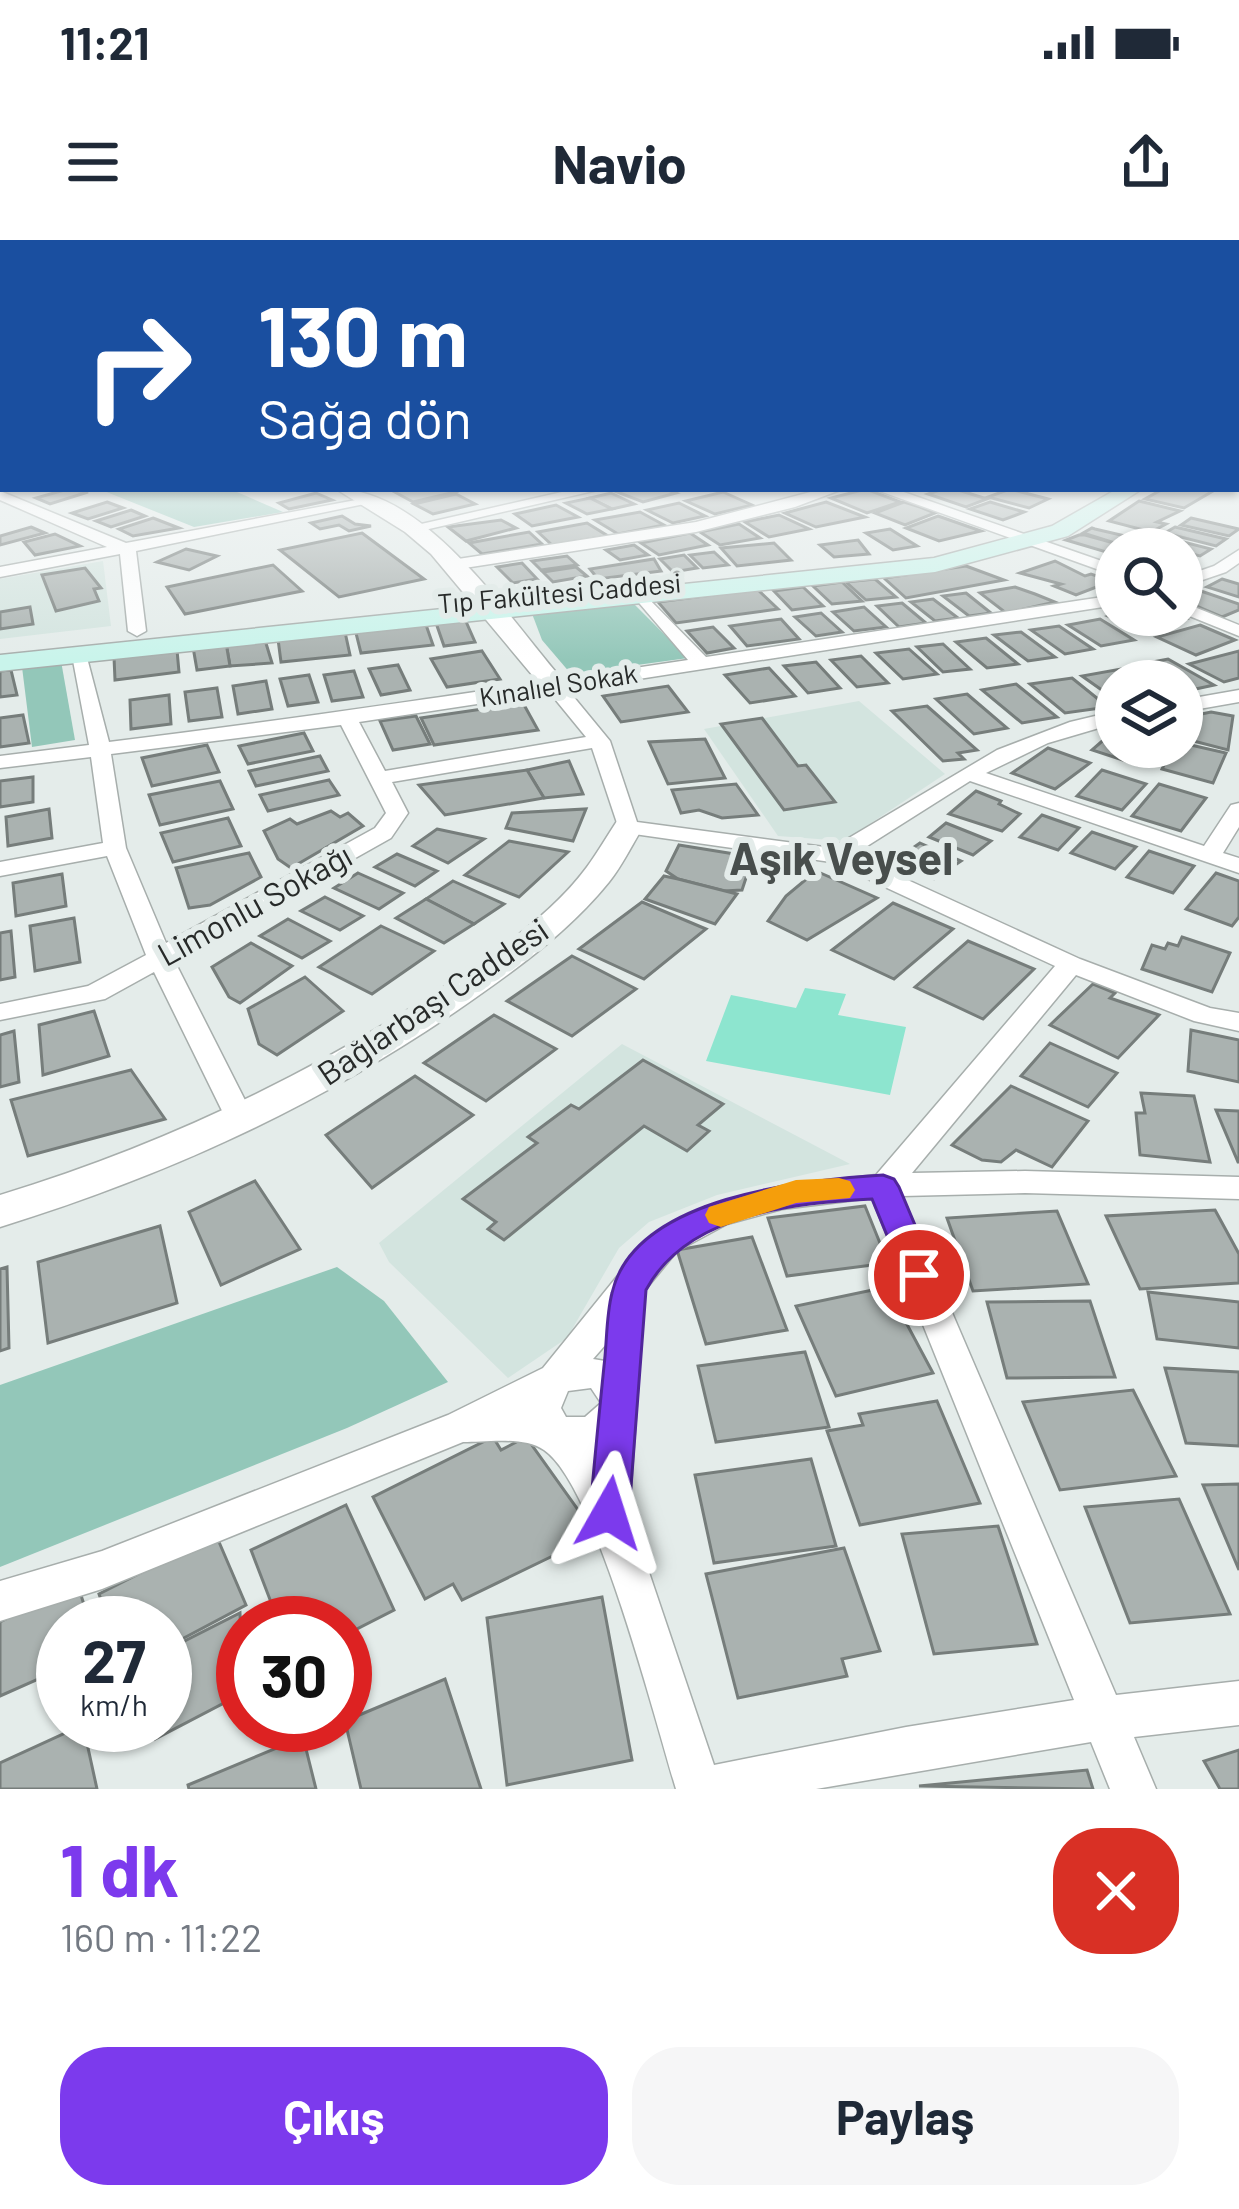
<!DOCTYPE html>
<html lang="tr">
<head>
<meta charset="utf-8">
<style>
  body { margin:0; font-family:Barlow,sans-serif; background:#f6f6f7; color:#1f2937; height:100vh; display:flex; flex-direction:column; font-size:45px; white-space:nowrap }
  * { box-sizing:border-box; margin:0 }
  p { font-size:39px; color:#747a83 }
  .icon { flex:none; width:66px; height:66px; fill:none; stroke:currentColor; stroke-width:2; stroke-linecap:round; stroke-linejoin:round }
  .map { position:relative; height:1549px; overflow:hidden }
  .panel { display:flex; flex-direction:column; background:#fff; flex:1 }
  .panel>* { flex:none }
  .banner { position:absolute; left:0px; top:0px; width:1239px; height:252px; box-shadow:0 3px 9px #0004; background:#1a4fa0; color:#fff; overflow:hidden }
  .tools { position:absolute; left:1095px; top:288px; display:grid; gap:24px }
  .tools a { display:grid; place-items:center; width:108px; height:108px; border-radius:50%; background:#fff; box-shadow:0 3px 9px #0004; font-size:60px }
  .speed { position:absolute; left:36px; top:1356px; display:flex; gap:24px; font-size:60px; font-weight:700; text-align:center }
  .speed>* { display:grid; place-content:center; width:156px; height:156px; border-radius:50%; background:#fff; box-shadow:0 3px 9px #0004; line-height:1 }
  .speed small { font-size:30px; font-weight:400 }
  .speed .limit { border:18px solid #d22; background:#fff; color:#111 }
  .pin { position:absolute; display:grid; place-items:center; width:102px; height:102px; color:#fff; margin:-51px; border:6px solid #fff; border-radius:50%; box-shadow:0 3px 12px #0007 }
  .me { position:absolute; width:132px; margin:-66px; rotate:6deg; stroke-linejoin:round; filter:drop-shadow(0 0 9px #0008) }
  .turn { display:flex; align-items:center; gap:42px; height:252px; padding:0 60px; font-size:54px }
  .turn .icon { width:156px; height:156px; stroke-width:2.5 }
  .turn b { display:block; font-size:84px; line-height:102px }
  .round { display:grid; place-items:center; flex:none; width:126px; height:126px; border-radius:48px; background:#f6f6f7 }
  .head { display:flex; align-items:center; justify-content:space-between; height:204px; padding:0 60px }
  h1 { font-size:72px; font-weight:700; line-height:90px; color:#7c3aed }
  .button { display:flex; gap:24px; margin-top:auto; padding:24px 60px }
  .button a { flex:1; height:138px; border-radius:48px; background:#7c3aed; color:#fff; font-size:48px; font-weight:700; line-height:138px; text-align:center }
  .button a+a { background:#f6f6f7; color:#1f2937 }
  .status { display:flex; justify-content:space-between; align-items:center; height:84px; padding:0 60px; background:#fff; direction:ltr }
  .status svg { height:33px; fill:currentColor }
  header { display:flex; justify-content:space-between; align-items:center; height:156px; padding:0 60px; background:#fff; font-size:54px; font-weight:700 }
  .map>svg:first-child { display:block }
</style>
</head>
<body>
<div class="status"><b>11:21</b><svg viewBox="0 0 49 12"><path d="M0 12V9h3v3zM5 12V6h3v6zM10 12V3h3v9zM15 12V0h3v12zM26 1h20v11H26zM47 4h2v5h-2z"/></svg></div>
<header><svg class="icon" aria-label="menu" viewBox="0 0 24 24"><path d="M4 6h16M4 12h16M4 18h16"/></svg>Navio<svg class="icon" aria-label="share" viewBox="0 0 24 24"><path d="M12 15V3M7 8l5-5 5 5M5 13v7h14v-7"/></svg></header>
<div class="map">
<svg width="1239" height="1549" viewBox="0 0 1239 1549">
  <rect width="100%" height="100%" fill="#e4ecea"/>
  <g fill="#d3e4df">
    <polygon points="103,321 111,386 0,399 0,339"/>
    <polygon points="859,461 945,534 844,601 778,596 704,489"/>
    <polygon points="622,804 850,924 717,955 649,982 619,1008 567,1098 508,1138 389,1022 379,1003"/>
  </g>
  <g fill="#93c7b9">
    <polygon points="99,249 230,249 283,272 194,287"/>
    <polygon points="631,361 688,418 571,434 542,400 531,371"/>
    <polygon points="61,421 75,500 32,507 22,427"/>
    <polygon points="337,1027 384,1061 448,1142 347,1188 0,1327 0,1145"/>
  </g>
  <polygon fill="#8de5cf" points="805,748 846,754 838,775 906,787 890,855 706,821 731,755 796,768"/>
  <g fill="#aab2b0" stroke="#767d7b" stroke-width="3">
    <polygon points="68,249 88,252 50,264 36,258"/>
    <polygon points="449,249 455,252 413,262 391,250"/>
    <polygon points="627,249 665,249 676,253 643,262 617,252"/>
    <polygon points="866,249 900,262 867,273 831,258"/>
    <polygon points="943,249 955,249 987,259 966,267 928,254"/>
    <polygon points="1010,249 1048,259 1029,268 988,257"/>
    <polygon points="1163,249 1206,249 1213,251 1184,268 1145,259"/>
    <polygon points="723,252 752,265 715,274 686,261"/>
    <polygon points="316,253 332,260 289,269 279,263"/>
    <polygon points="611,253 634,264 612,269 590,258"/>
    <polygon points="456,254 475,264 433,274 414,264"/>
    <polygon points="590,258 612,269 587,274 566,263"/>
    <polygon points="1139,261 1180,271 1157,282 1166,284 1151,292 1109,281"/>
    <polygon points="107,262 123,268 88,279 72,273"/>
    <polygon points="826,262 865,277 816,287 785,273"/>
    <polygon points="904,262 920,267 935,273 905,285 875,273"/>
    <polygon points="990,262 1024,272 1003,280 970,269"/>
    <polygon points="679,263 705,276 673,283 647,270"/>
    <polygon points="556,265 578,277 532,286 515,274"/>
    <polygon points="131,270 145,276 111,287 96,281"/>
    <polygon points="640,272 664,285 618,294 595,280"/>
    <polygon points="779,275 809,289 769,297 745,282"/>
    <polygon points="342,276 355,284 371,286 349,291 339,285 320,289 311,283"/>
    <polygon points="938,276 981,291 939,301 906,288"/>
    <polygon points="153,278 179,288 133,296 119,289"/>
    <polygon points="1191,278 1239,289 1229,296 1181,285"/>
    <polygon points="501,280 516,288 466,301 448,287"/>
    <polygon points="587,283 608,296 552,305 538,292"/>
    <polygon points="739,284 760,298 720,305 700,292"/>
    <polygon points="31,287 45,293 0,305 0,296"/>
    <polygon points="1175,287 1226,299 1216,306 1165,293"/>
    <polygon points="1092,288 1095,289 1134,298 1121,305 1083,293"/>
    <polygon points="890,289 917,306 893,310 866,293"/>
    <polygon points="529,292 542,304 482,314 469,303"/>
    <polygon points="362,293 424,339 339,357 280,310"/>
    <polygon points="690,293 708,305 659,315 641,303"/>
    <polygon points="55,294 80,306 35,315 24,302"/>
    <polygon points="1079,295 1085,295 1121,305 1106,312 1066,300"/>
    <polygon points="1160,296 1211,309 1200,316 1149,303"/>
    <polygon points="858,300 869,314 834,317 820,305"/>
    <polygon points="774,303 791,320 737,326 721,308"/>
    <polygon points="634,305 648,315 620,320 606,310"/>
    <polygon points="186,309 217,316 189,330 157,322"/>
    <polygon points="714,312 728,325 703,328 690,315"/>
    <polygon points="684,315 697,328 673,332 660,319"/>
    <polygon points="567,316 577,325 541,330 532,321"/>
    <polygon points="654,319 661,331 598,339 590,329"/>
    <polygon points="1055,321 1085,336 1091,334 1112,341 1076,355 1054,346 1061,344 1020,333"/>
    <polygon points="522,323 537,339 513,343 497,327"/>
    <polygon points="273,325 302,351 185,374 167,347"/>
    <polygon points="966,326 1004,340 906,358 884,338"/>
    <polygon points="576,327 587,336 553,342 543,332"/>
    <polygon points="85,328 101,348 94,349 99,361 56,371 42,335"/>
    <polygon points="875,339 896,357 866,360 846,342"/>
    <polygon points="1222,339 1239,344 1239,357 1207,347"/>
    <polygon points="842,342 862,361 832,364 813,346"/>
    <polygon points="803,347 823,366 792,370 774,351"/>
    <polygon points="1015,347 1035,354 1055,362 1006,373 980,353"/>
    <polygon points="757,349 778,369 676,383 658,362"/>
    <polygon points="1198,350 1239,364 1239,370 1222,377 1182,360 1182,355"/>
    <polygon points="966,353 991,373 969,376 943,356"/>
    <polygon points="933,359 958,378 935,381 911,362"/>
    <polygon points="902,363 926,383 899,387 877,366"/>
    <polygon points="30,367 33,384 0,389 0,372"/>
    <polygon points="864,367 886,387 854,391 833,372"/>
    <polygon points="821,373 842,392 816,396 795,377"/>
    <polygon points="1116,373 1176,375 1186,379 1146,393 1108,376"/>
    <polygon points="464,377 475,402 444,406 435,380"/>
    <polygon points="781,379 799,399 747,406 730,386"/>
    <polygon points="1100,379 1134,400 1101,406 1068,385"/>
    <polygon points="425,382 433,405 361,413 355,389"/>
    <polygon points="1200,385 1235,400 1196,415 1157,397"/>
    <polygon points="1059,386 1093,409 1065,414 1031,390"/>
    <polygon points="713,387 734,408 707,413 687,391"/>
    <polygon points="345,392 350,415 281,422 278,399"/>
    <polygon points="1021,392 1055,417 1028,421 994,395"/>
    <polygon points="986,398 1018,424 987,428 956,402"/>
    <polygon points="265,400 272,423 230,426 226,403"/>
    <polygon points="226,403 230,426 197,430 193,407"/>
    <polygon points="943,404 970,429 943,432 917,407"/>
    <polygon points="909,409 937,434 903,439 876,413"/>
    <polygon points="177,410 179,432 115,440 114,417"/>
    <polygon points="482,411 500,439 447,447 431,419"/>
    <polygon points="1239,411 1239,438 1224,442 1189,424"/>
    <polygon points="861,416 888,443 857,447 831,420"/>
    <polygon points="1168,419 1214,445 1182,452 1182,441 1155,441 1131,426"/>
    <polygon points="816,422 840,448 808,453 784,426"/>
    <polygon points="398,425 410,450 381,455 369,429"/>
    <polygon points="769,428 795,456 750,463 725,435"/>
    <polygon points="1121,429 1140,441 1116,441 1116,460 1082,436"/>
    <polygon points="11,430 17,455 0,457 0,431"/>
    <polygon points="354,431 363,457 332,461 324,435"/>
    <polygon points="309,435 318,462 288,466 280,439"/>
    <polygon points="1072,438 1108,467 1065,473 1030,444"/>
    <polygon points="266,441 272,469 238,474 233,446"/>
    <polygon points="1016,444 1057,477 1022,483 982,450"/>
    <polygon points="668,446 688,472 621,482 603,456"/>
    <polygon points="217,448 222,477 189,481 185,452"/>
    <polygon points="967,454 1007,488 974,494 936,459"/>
    <polygon points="169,455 171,484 131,489 130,460"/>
    <polygon points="523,463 538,490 434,505 421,478"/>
    <polygon points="927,466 977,510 958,513 964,519 943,521 892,471"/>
    <polygon points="1211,472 1233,476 1228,510 1182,498 1182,478"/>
    <polygon points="23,475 29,503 0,507 0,478"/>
    <polygon points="416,476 430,504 393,510 380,481"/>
    <polygon points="762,478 798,526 806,525 835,562 784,570 721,484"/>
    <polygon points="1116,489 1116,507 1152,507 1138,525 1092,510"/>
    <polygon points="304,493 313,511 248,524 239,506"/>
    <polygon points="705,499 725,538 668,544 649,502"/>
    <polygon points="1182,503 1226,513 1213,543 1162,529 1172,509 1179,510"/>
    <polygon points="207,505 219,532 152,546 142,518"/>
    <polygon points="1048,508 1090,523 1055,549 1012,533"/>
    <polygon points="320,516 328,531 256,546 249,531"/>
    <polygon points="569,521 583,554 544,558 527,530"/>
    <polygon points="527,530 544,558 445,575 419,545"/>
    <polygon points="1102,530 1146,544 1122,570 1077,556"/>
    <polygon points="33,537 33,562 0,567 0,541"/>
    <polygon points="329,540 339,555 268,571 260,555"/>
    <polygon points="220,541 233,569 160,585 149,555"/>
    <polygon points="736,544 758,575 722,578 699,570 681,573 672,550"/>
    <polygon points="1159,544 1206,558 1181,591 1132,576"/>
    <polygon points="976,551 1001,561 999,564 1020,574 1002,591 949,574"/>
    <polygon points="49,569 52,598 8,606 6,577"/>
    <polygon points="586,569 573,601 506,588 512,573"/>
    <polygon points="331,571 340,577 348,573 363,586 291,628 278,619 264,591 290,579 297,584"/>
    <polygon points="1042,575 1079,588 1058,610 1020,597"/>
    <polygon points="228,578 241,606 173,622 161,593"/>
    <polygon points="946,583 991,601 973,615 929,597"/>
    <polygon points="437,589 484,599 448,623 413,606"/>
    <polygon points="1092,592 1136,607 1115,629 1071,613"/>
    <polygon points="509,601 568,612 519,657 465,635"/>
    <polygon points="920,603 961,621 934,639 894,621"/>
    <polygon points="679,605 753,617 742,650 724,651 678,639 666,631"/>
    <polygon points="1149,611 1194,626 1173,653 1127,637"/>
    <polygon points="249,613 261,637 210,665 189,668 176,628"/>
    <polygon points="397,614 437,631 415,646 375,627"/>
    <polygon points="816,631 877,658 807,700 768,681 786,656"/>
    <polygon points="358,633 403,653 379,669 334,648"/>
    <polygon points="1216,633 1239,641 1239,677 1232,686 1186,669"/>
    <polygon points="62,634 66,666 16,676 13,643"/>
    <polygon points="664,636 678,639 737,654 715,684 645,659"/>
    <polygon points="453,641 504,664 474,684 426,659"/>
    <polygon points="325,657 363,676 340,690 301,671"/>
    <polygon points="426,659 474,684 444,703 396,678"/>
    <polygon points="642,662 706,689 644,739 579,709"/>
    <polygon points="893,663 953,689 894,739 832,710"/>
    <polygon points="74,678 80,722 35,731 30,686"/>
    <polygon points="288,679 330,701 302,718 260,696"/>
    <polygon points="381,686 434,711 372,754 319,727"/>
    <polygon points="11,691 15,737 0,740 0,693"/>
    <polygon points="1182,697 1230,713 1212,752 1142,729 1152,705 1165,709 1168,703 1178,706"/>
    <polygon points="968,701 1034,729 983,779 915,747"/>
    <polygon points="251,703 292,726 240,763 229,757 212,727"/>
    <polygon points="572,716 636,749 572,796 507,761"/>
    <polygon points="305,737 343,771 277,815 259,804 248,769"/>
    <polygon points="1093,744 1115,753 1110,758 1159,775 1118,818 1050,785"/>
    <polygon points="94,771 109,816 43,835 39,785"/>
    <polygon points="494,775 556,809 486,861 424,823"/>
    <polygon points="1191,790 1239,800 1239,842 1188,831"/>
    <polygon points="14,791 19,842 0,847 0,795"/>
    <polygon points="1050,803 1117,833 1088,867 1021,836"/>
    <polygon points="643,820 723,864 698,885 709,891 687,911 644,886 504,1000 488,989 496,982 463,959 537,903 528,897 571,865 579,869"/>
    <polygon points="131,830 165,879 28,916 11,860"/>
    <polygon points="415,836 473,875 372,948 326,895"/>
    <polygon points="1011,846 1088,881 1052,927 1016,910 1001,922 982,920 952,905"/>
    <polygon points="1141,853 1194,856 1210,922 1140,915 1136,873 1145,873"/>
    <polygon points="1216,870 1239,871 1239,922 1238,922"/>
    <polygon points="255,941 300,1009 221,1045 189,972"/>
    <polygon points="865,966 888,1023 787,1036 768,978"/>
    <polygon points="1215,970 1239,1014 1239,1043 1140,1049 1106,976"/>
    <polygon points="1057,971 1088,1044 973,1051 947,978"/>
    <polygon points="160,986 177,1063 48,1103 38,1022"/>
    <polygon points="752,997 787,1090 706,1104 677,1010"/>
    <polygon points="7,1027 9,1108 0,1111 0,1029"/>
    <polygon points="887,1047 933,1133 836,1156 796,1066"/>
    <polygon points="1148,1052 1239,1062 1239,1108 1157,1099"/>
    <polygon points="1090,1061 1115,1137 1007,1138 987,1062"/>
    <polygon points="805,1112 829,1187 716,1202 698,1126"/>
    <polygon points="1165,1128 1239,1132 1239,1206 1186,1203"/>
    <polygon points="1133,1150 1176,1236 1060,1250 1023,1162"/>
    <polygon points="937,1161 980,1263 860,1285 827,1191 863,1185 859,1174"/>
    <polygon points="493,1197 501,1210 526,1197 596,1295 462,1360 453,1344 425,1359 373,1257"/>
    <polygon points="811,1219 836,1306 714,1323 695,1235"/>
    <polygon points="1239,1244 1239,1330 1203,1245"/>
    <polygon points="1179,1259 1230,1374 1130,1383 1085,1267"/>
    <polygon points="346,1265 394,1370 345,1395 345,1383 279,1383 251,1310"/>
    <polygon points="998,1286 1037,1404 934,1414 902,1294"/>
    <polygon points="216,1295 246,1365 165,1408 165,1383 109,1383 99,1354"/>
    <polygon points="844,1308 880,1411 842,1419 847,1436 738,1458 706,1334"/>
    <polygon points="77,1343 90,1383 63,1383 63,1428 0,1456 0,1382"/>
    <polygon points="602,1357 632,1520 507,1545 487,1378"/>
    <polygon points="240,1373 243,1453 155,1499 151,1485 165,1485 165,1411"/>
    <polygon points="445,1439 481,1549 361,1549 345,1481"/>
    <polygon points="83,1485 97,1549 0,1549 0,1523"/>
    <polygon points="303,1497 316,1549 189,1549 188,1545"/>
    <polygon points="1239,1510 1239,1549 1220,1549 1204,1521"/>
    <polygon points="1087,1530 1093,1549 919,1546"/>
  </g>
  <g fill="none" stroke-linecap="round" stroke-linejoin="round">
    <defs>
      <g id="minor">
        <polygon points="1236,220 1239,221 1239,229 1236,228"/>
        <polygon points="575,249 602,249 416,292 408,287"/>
        <polygon points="822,249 843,249 795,267 696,292 458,329 450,324 458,319 696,282"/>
        <polygon points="874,249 895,249 1116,326 1116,336"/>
        <polygon points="0,251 126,303 372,257 379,261 136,311 146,391 137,396 128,391 120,314 0,337 0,327 107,307 0,260"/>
        <polygon points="1239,310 1239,323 1226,332 1182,347 1182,337 1214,326"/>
        <path d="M642 352 706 417 1116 355V365L568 450 610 501 637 582 832 608 997 510 1070 482 1116 471V483L1048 503 986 533 1204 606 1231 565 1239 563V587L1223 613 1239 618V633L970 541 853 615 1080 719 1210 768 1239 773V791L1194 781 1076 735 912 933 1025 931 1239 937V959L1025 953 902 956 1116 1455 1239 1441V1485L1134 1497 1156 1549H1110L1091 1502 816 1549H676C655 1481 596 1245 544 1210 524 1196 486 1202 463 1202L102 1349 0 1381V1341L102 1311 448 1175 543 1128 645 1002 705 967 782 946 876 935 1055 726 831 622 620 592 592 508 392 542 408 573 391 598 174 720 254 878 249 885H229L154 732 105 759 0 780V764L88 746 146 715 107 616 0 636V622L103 603 91 517 0 528V516L89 505 71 410 86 414 109 502C304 478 497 449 688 420L634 357ZM550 453 586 497 385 531 359 482ZM341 485 386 573 375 588 166 703 126 608 111 514ZM872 958 1074 1460 906 1487 714 1525 629 1273 645 1050 677 1011 727 984 782 969ZM607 1103 605 1121 593 1119ZM591 1148 601 1163 585 1177H566L561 1168 568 1151Z"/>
        <polygon points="1182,362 1239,385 1239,396 1182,373"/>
        <polygon points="1239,450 1239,462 1182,472 1182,460"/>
      </g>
      <g id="tertiary">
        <path d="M336 249C426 249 507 376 561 438L565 443 561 448H543L431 314 405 292Z"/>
        <path d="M628 578 643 587C632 605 622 626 609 642 567 694 510 734 455 772 312 869 165 936 0 987V955C157 907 302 839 439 750 491 716 550 677 587 627 598 612 607 596 617 581Z"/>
      </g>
      <polygon id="secondary" points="1117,249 1142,249 1068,296 935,332 0,431 0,415 934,318 1052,286"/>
    </defs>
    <use href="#minor" stroke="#a7aeac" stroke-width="3"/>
    <use href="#tertiary" stroke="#a7aeac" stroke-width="3"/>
    <use href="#secondary" stroke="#a7aeac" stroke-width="3"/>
    <use href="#minor" fill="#fff" fill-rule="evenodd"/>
    <use href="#tertiary" fill="#fff" fill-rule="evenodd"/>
    <use href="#secondary" fill="#c9f4eb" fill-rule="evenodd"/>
  </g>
  <linearGradient id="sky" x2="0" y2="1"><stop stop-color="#83c8de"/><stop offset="0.48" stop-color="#f3f6f6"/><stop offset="1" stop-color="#f3f6f6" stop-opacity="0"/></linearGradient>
  <rect width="1239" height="421" fill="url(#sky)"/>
  <path fill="#7c3aed" stroke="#51269a" stroke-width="3" d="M883 935 894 939 899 947 936 1035 931 1044 919 1048 907 1044 872 959C795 963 687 973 646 1050L629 1273 623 1286 609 1291 595 1286 590 1273C594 1224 599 1175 604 1126 607 1103 606 1076 612 1053 634 956 804 940 883 935Z"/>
  <polygon fill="#f59e0b" points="839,938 850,941 855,950 850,958 796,963 721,987 709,983 705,975 709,967 796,940"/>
  <g text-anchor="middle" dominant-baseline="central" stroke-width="12" stroke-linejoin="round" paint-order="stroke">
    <g font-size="27" fill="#272a29" stroke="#e4ecea">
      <text transform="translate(559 352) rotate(-5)">Tıp Fakültesi Caddesi</text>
      <text transform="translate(558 444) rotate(-9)">Kınalıel Sokak</text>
    </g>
    <g font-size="33" fill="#272a29" stroke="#e4ecea">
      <text transform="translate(254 664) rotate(-29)">Limonlu Sokağı</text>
      <text transform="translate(432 761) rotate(-34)">Bağlarbaşı Caddesi</text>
    </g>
    <g font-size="45" font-weight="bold" fill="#484e4c" stroke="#e4ecea">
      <text x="841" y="617">Aşık Veysel</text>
    </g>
  </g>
</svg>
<div class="tools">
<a><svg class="icon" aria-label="search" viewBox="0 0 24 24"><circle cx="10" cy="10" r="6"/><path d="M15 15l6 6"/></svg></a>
<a><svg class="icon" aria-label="layers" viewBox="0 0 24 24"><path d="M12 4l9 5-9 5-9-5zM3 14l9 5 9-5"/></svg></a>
</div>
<div class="speed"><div>27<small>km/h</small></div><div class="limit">30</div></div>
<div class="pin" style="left:919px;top:1035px;background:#d93025"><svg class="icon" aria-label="arrive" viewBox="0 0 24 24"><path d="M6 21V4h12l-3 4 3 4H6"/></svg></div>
<svg class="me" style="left:609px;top:1273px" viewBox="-20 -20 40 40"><path d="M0-17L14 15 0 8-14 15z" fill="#7c3aed" stroke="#fff" stroke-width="4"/></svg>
<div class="banner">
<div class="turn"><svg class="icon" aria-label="right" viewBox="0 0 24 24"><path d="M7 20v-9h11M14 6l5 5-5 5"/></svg><div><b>130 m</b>Sağa dön</div></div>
</div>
</div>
<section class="panel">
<div class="head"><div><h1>1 dk</h1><p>160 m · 11:22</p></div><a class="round" style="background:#d93025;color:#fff"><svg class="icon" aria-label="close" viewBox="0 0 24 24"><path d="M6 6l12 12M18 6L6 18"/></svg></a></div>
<div class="button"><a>Çıkış</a><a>Paylaş</a></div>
</section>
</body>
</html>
